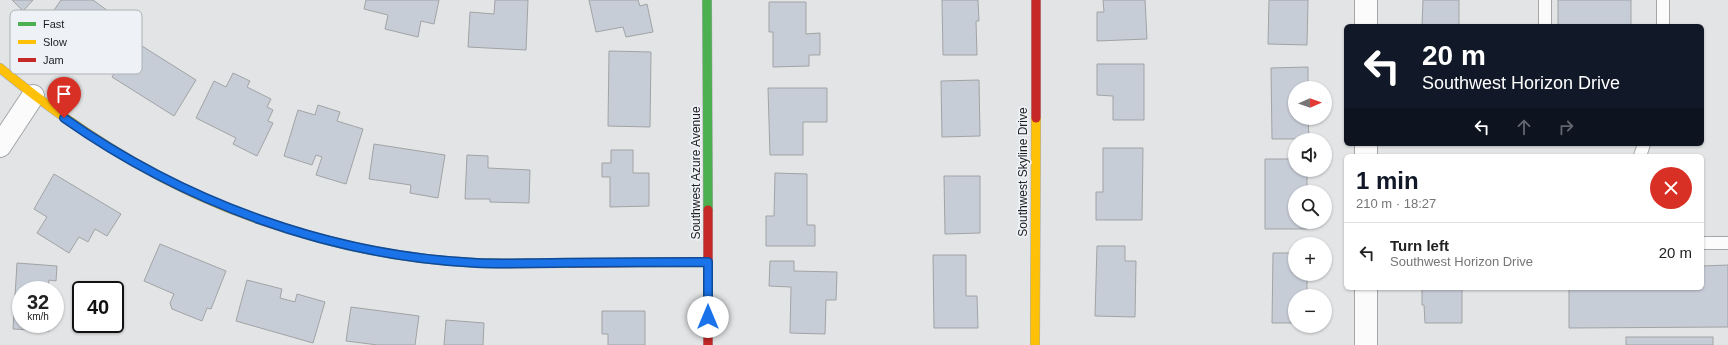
<!DOCTYPE html>
<html lang="en">
<head>
<meta charset="utf-8">
<style>
  body { margin:0; font-family:Arial,sans-serif; background:#f6f6f6; color:#222; height:100vh; display:flex; flex-direction:column; font-size:15px; white-space:nowrap }
  * { box-sizing:border-box; margin:0 }
  p { font-size:13px; color:#767676 }
  .icon { flex:none; width:22px; height:22px; fill:none; stroke:currentColor; stroke-width:2; stroke-linecap:round; stroke-linejoin:round }
  .map { position:relative; flex:1; overflow:hidden }
  .details { position:absolute; left:1344px; top:154px; width:360px; height:136px; display:flex; flex-direction:column; background:#fff; border-radius:6px; box-shadow:0 1px 3px #0004 }
  .details>* { flex:none }
  .hud { position:absolute; left:1344px; top:24px; width:360px; height:122px; border-radius:6px; box-shadow:0 1px 3px #0004; background:#111827; color:#fff; overflow:hidden }
  .needle { width:26px; rotate:88deg }
  .controls { position:absolute; left:1288px; top:81px; display:grid; gap:8px }
  .controls a { display:grid; place-items:center; width:44px; height:44px; border-radius:50%; background:#fff; box-shadow:0 1px 3px #0004; font-size:20px }
  .speed { position:absolute; left:12px; top:281px; display:flex; gap:8px; font-size:20px; font-weight:700; text-align:center }
  .speed>* { display:grid; place-content:center; width:52px; height:52px; border-radius:50%; background:#fff; box-shadow:0 1px 3px #0004; line-height:1 }
  .speed small { font-size:10px; font-weight:400 }
  .speed .limit { border:2px solid #111; border-radius:6px; background:#fff; color:#111 }
  .pin { position:absolute; display:grid; place-items:center; width:34px; height:34px; color:#fff; margin:-41px -17px; border-radius:50% 50% 50% 0; rotate:-45deg; box-shadow:0 0 4px #0007 }
  .pin .icon { rotate:45deg }
  .me { position:absolute; width:44px; margin:-22px; rotate:0deg; stroke-linejoin:round; filter:drop-shadow(0 0 3px #0008) }
  .turn { display:flex; align-items:center; gap:14px; height:84px; padding:0 12px; font-size:18px }
  .turn .icon { width:52px; height:52px; stroke-width:2.5 }
  .turn b { display:block; font-size:28px; line-height:34px }
  .lanes { display:flex; align-items:center; height:38px; padding:0 12px; background:#0003; justify-content:center; gap:20px; direction:ltr }
  .lanes .off { opacity:.35 }
  .round { display:grid; place-items:center; flex:none; width:42px; height:42px; border-radius:21px; background:#f6f6f6 }
  .head { display:flex; align-items:center; justify-content:space-between; height:68px; padding:0 12px }
  h1 { font-size:24px; font-weight:800; line-height:30px; color:#111827 }
  ul { padding:0; list-style:none }
  li { display:flex; align-items:center; gap:12px; height:60px; padding:0 12px; border-top:1px solid #e0e0e0 }
  li div { flex:1 }
  li b { display:block; font-size:15px }
  li em { font-style:normal }
  .map>svg:first-child { display:block }
</style>
</head>
<body>
<div class="map">
<svg width="1728" height="345" viewBox="0 0 1728 345">
  <rect width="100%" height="100%" fill="#e2e4e6"/>
  <g fill="#c7cdd7" stroke="#a1a3a5">
    <polygon points="12,0 33,0 23,11"/>
    <polygon points="61,0 93,0 123,22 93,63 73,49 79,41 48,19"/>
    <polygon points="366,0 439,0 434,24 421,21 418,37 385,29 388,15 364,9"/>
    <polygon points="495,0 528,0 526,50 468,47 470,12 494,14"/>
    <polygon points="589,0 638,0 640,6 647,4 653,32 626,37 623,27 596,32"/>
    <polygon points="942,0 978,0 979,21 976,21 977,55 943,55"/>
    <polygon points="1103,0 1145,0 1147,39 1097,41 1097,12 1104,12"/>
    <polygon points="1269,0 1308,0 1307,45 1268,44"/>
    <polygon points="1423,0 1459,0 1459,26 1422,26"/>
    <rect x="1558" y="0" width="73" height="26"/>
    <polygon points="769,2 806,2 806,34 820,33 820,55 809,55 809,66 773,67 773,32 769,32"/>
    <polygon points="134,41 196,80 174,116 112,77"/>
    <polygon points="609,51 651,52 650,127 608,126"/>
    <polygon points="1097,64 1144,64 1144,120 1113,120 1113,96 1097,95"/>
    <polygon points="1308,67 1308,88 1295,88 1295,118 1308,118 1309,139 1272,139 1271,68"/>
    <polygon points="233,73 250,81 247,87 271,99 267,107 273,110 268,121 273,123 257,156 233,144 236,138 196,118 214,81 226,87"/>
    <polygon points="979,80 980,136 942,137 941,81"/>
    <polygon points="768,88 827,88 827,122 803,122 803,155 770,155"/>
    <polygon points="318,105 340,112 337,121 363,129 346,184 316,175 322,157 316,155 312,165 284,156 298,110 315,115"/>
    <polygon points="374,144 445,155 438,198 410,193 411,185 369,179"/>
    <polygon points="1103,148 1143,148 1142,220 1096,220 1096,192 1103,192"/>
    <polygon points="611,150 633,150 633,173 649,173 649,206 610,207 610,177 602,177 602,163 611,163"/>
    <polygon points="467,155 488,156 488,168 530,170 529,203 490,202 490,199 465,199"/>
    <polygon points="1265,159 1295,159 1295,170 1307,170 1307,192 1295,192 1295,222 1307,222 1307,229 1265,229"/>
    <polygon points="775,173 807,174 807,225 815,225 815,246 766,246 766,216 774,216"/>
    <polygon points="54,174 121,214 107,236 95,229 88,242 79,237 69,253 37,233 47,217 34,209"/>
    <polygon points="944,176 980,176 980,233 945,234"/>
    <polygon points="160,244 226,271 211,309 207,308 202,321 172,309 170,303 174,294 144,281"/>
    <polygon points="1097,246 1125,246 1125,261 1136,261 1135,317 1095,316"/>
    <polygon points="1273,253 1295,253 1295,274 1307,274 1307,296 1295,296 1295,323 1272,323"/>
    <polygon points="933,255 966,255 966,296 977,296 978,328 934,328"/>
    <polygon points="770,261 794,261 794,271 837,272 836,300 826,300 825,334 790,333 791,287 769,286"/>
    <polygon points="17,263 57,266 56,281 49,280 48,290 21,290 21,324 50,324 49,331 13,329"/>
    <polygon points="1728,265 1728,327 1569,328 1569,288 1702,288 1702,266"/>
    <polygon points="247,280 282,289 280,298 295,302 297,294 325,302 313,343 236,321"/>
    <polygon points="1422,288 1462,288 1462,323 1425,323 1424,305 1422,305"/>
    <polygon points="351,307 419,316 415,345 378,345 346,341"/>
    <polygon points="602,311 645,311 645,345 608,345 608,334 602,334"/>
    <polygon points="446,320 484,323 483,345 444,345"/>
    <rect x="1626" y="337" width="87" height="8"/>
  </g>
  <g fill="none" stroke-linecap="round" stroke-linejoin="round">
    <defs>
      <g id="lane">
        <polyline points="1545,26 1545,0"/>
        <polyline points="1663,26 1663,0"/>
        <polyline points="1640,156 1644,144"/>
        <polyline points="1702,243 1728,243"/>
      </g>
      <g id="street">
        <polyline points="1366,0 1366,26"/>
        <polyline points="1366,144 1366,156"/>
        <polyline points="0,146 33,96"/>
        <polyline points="1366,288 1366,345"/>
      </g>
      <g id="fast">
        <polyline points="707,0 708,210"/>
        <path d="M285 228C347 248 412 260 477 263 508 264 538 263 569 263"/>
      </g>
      <g id="slow">
        <path d="M0 68C87 139 176 195 285 228"/>
        <polyline points="1035,345 1036,118"/>
      </g>
      <g id="jam">
        <polyline points="1036,118 1036,0"/>
        <polyline points="708,210 708,345"/>
        <polyline points="569,263 708,262"/>
      </g>
    </defs>
    <use href="#lane" stroke="#a4a6a8" stroke-width="14"/>
    <use href="#street" stroke="#a4a6a8" stroke-width="24"/>
    <use href="#fast" stroke="#a4a6a8" stroke-width="10"/>
    <use href="#slow" stroke="#a4a6a8" stroke-width="10"/>
    <use href="#jam" stroke="#a4a6a8" stroke-width="10"/>
    <use href="#lane" stroke="#fbfbfb" stroke-width="12"/>
    <use href="#street" stroke="#fbfbfb" stroke-width="22"/>
    <use href="#fast" stroke="#4caf50" stroke-width="9"/>
    <use href="#slow" stroke="#ffc107" stroke-width="9"/>
    <use href="#jam" stroke="#c62828" stroke-width="9"/>
  </g>
  <g fill="none" stroke-linecap="round" stroke-linejoin="round">
    <defs>
      <path id="route" d="M64 118C185 203 330 256 477 263 502 264 527 263 552 263 604 262 656 262 708 262V317"/>
    </defs>
    <use href="#route" stroke="#114b97" stroke-width="10"/>
    <use href="#route" stroke="#1a73e8" stroke-width="7"/>
  </g>
  <g text-anchor="middle" dominant-baseline="central" stroke-width="3.5" stroke-linejoin="round" paint-order="stroke">
    <g font-size="12" fill="#1c1d1f" stroke="#eef1f5">
      <text transform="translate(1023 172) rotate(-90)">Southwest Skyline Drive</text>
      <text transform="translate(696 173) rotate(-90)">Southwest Azure Avenue</text>
    </g>
  </g>
  <rect x="10" y="10" width="132" height="64" rx="6" fill="#eef1f5" stroke="#afb1b5" stroke-width="1"/>
  <rect x="18" y="22" width="18" height="4" fill="#4caf50"/>
  <rect x="18" y="40" width="18" height="4" fill="#ffc107"/>
  <rect x="18" y="58" width="18" height="4" fill="#c62828"/>
  <g font-size="11" fill="#1c1d1f">
    <text x="43" y="28">Fast</text>
    <text x="43" y="46">Slow</text>
    <text x="43" y="64">Jam</text>
  </g>
</svg>
<div class="controls">
<a><svg class="needle" viewBox="-14 -14 28 28"><path d="M0-13l5 13h-10z" fill="#e53935"/><path d="M0 13l5-13h-10z" fill="#767676"/></svg></a>
<a><svg class="icon" aria-label="sound" viewBox="0 0 24 24"><path d="M4 9h4l5-4v14l-5-4H4zM17 9q2 3 0 6"/></svg></a>
<a><svg class="icon" aria-label="search" viewBox="0 0 24 24"><circle cx="10" cy="10" r="6"/><path d="M15 15l6 6"/></svg></a>
<a>+</a>
<a>−</a>
</div>
<div class="speed"><div>32<small>km/h</small></div><div class="limit">40</div></div>
<div class="pin" style="left:64px;top:118px;background:#d93025"><svg class="icon" aria-label="arrive" viewBox="0 0 24 24"><path d="M6 21V4h12l-3 4 3 4H6"/></svg></div>
<svg class="me" style="left:708px;top:317px" viewBox="-20 -20 40 40"><circle r="19" fill="#fff"/><path d="M0-13L10 11 0 6-10 11z" fill="#1a73e8"/></svg>
<div class="hud">
<div class="turn"><svg class="icon" aria-label="left" viewBox="0 0 24 24"><path d="M17 20v-9H6M10 6l-5 5 5 5"/></svg><div><b>20 m</b>Southwest Horizon Drive</div></div>
<div class="lanes"><svg class="icon" aria-label="left" viewBox="0 0 24 24"><path d="M17 20v-9H6M10 6l-5 5 5 5"/></svg><svg class="icon off" aria-label="ahead" viewBox="0 0 24 24"><path d="M12 20V5M6 11l6-6 6 6"/></svg><svg class="icon off" aria-label="right" viewBox="0 0 24 24"><path d="M7 20v-9h11M14 6l5 5-5 5"/></svg></div>
</div>
<section class="details">
<div class="head"><div><h1>1 min</h1><p>210 m · 18:27</p></div><a class="round" style="background:#d93025;color:#fff"><svg class="icon" aria-label="close" viewBox="0 0 24 24"><path d="M6 6l12 12M18 6L6 18"/></svg></a></div>
<ul>
<li><svg class="icon" aria-label="left" viewBox="0 0 24 24"><path d="M17 20v-9H6M10 6l-5 5 5 5"/></svg><div><b>Turn left</b><p>Southwest Horizon Drive</p></div><em>20 m</em></li>
</ul>
</section>
</div>
</body>
</html>
